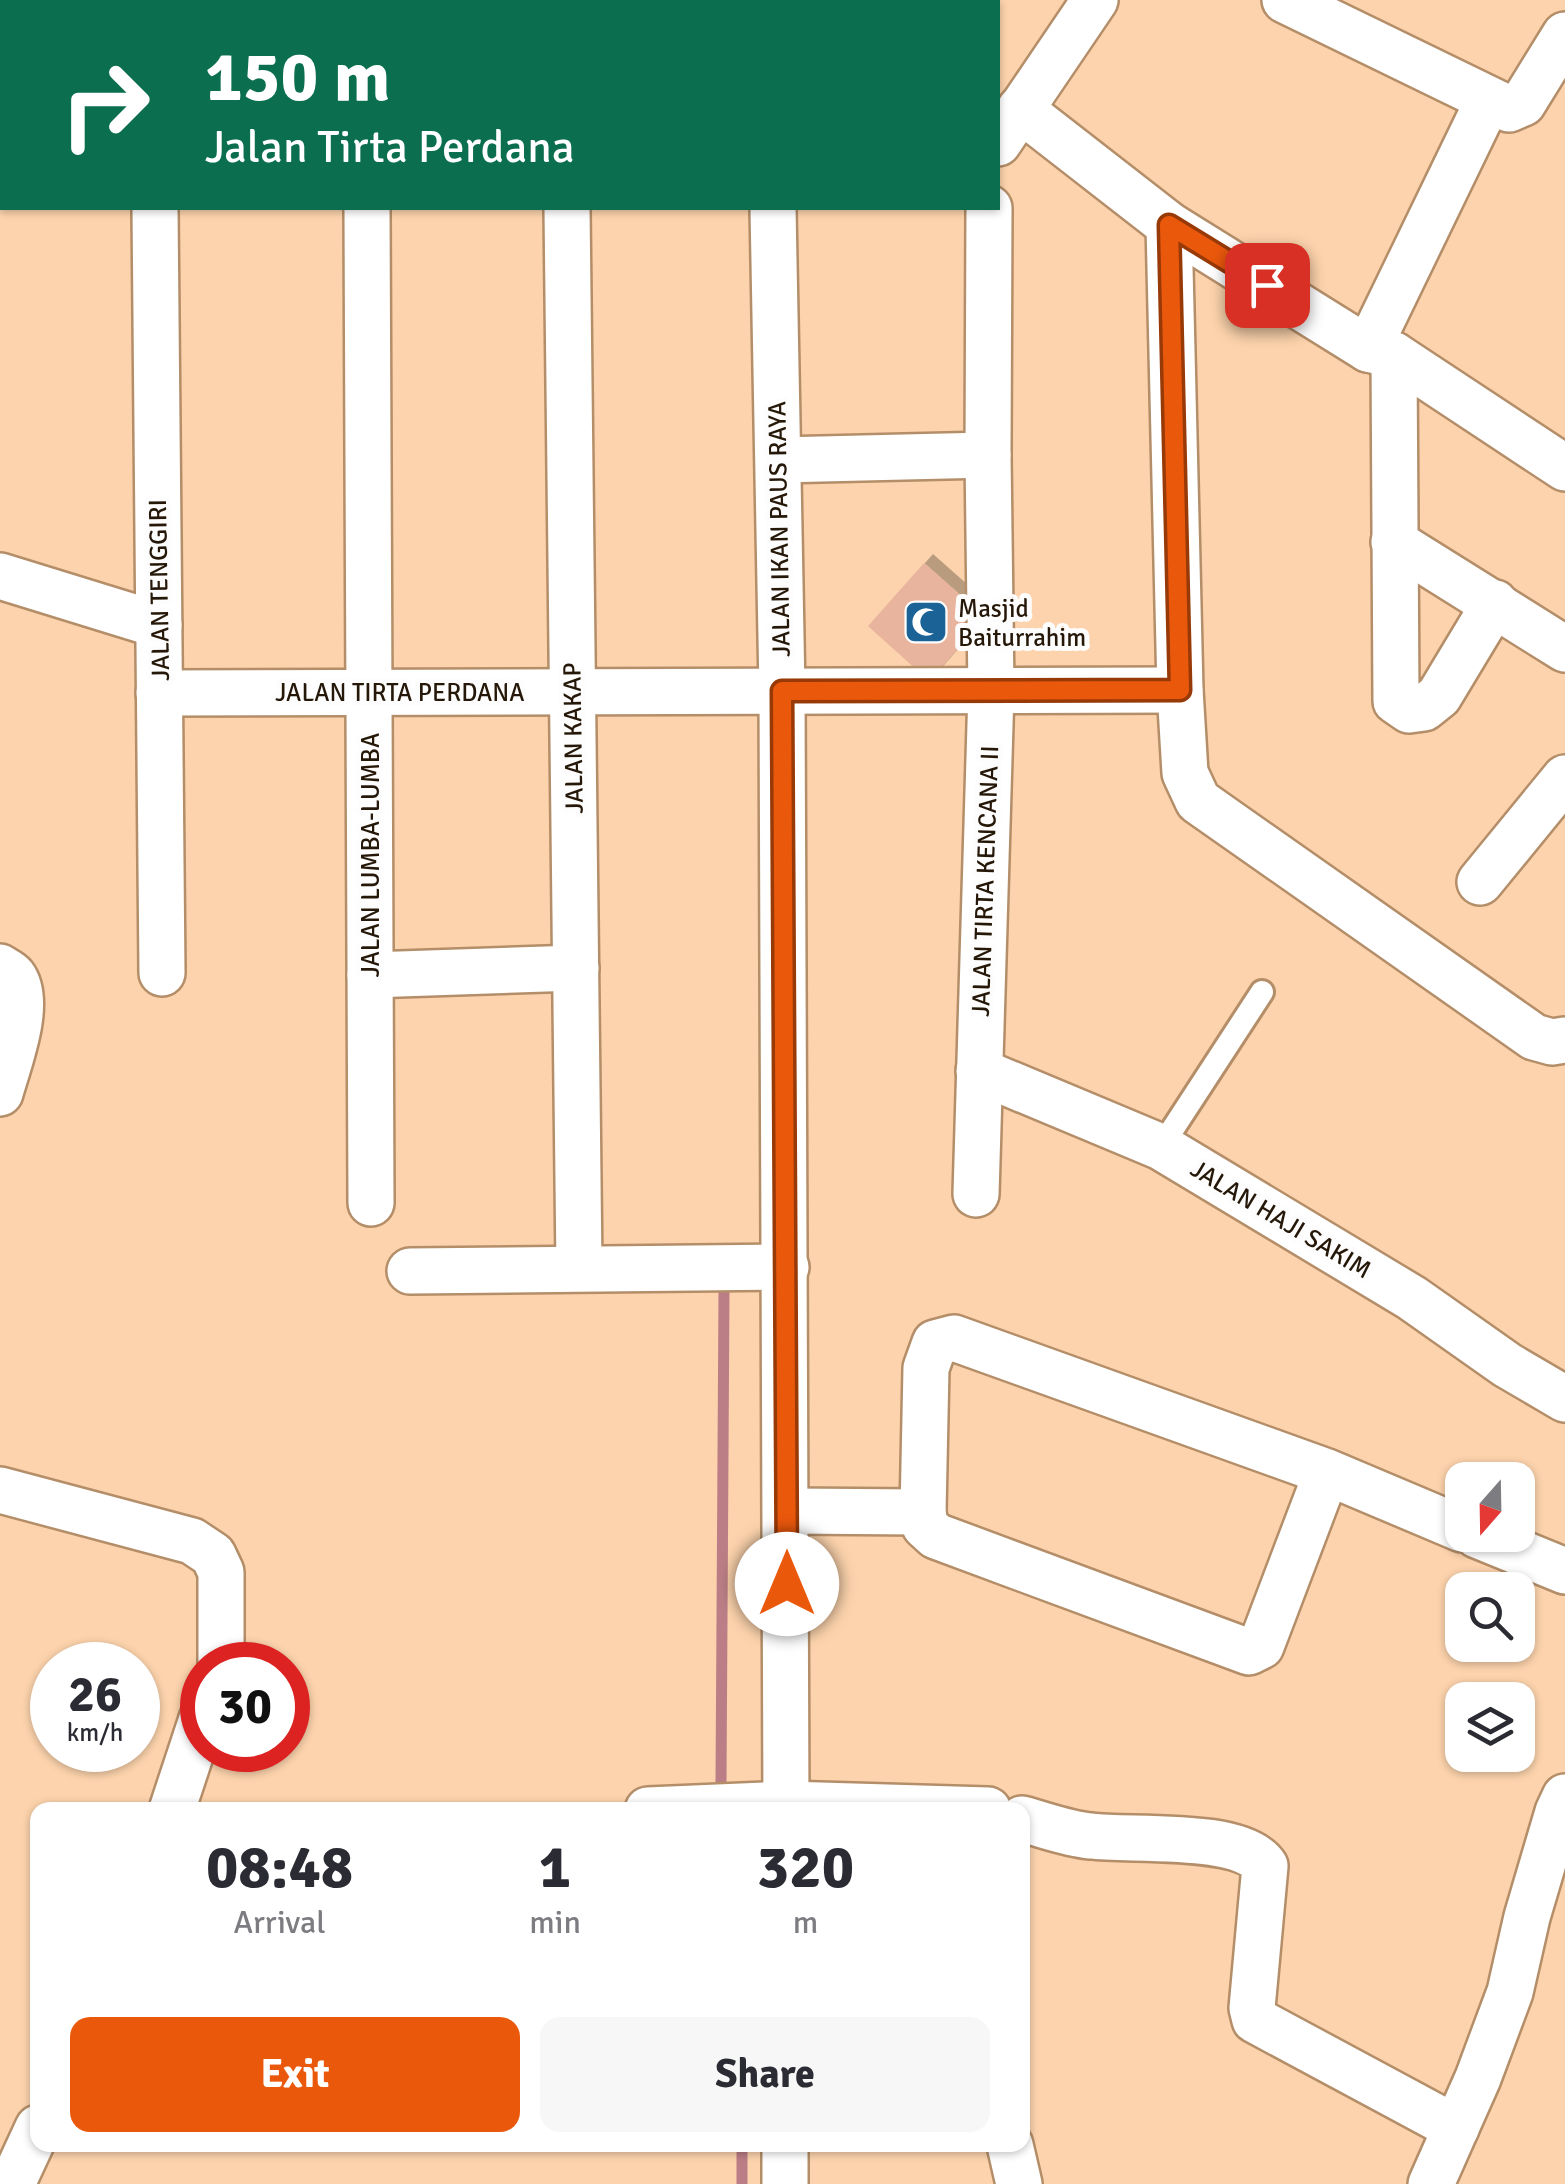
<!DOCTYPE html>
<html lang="en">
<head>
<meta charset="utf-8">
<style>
  body { margin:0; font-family:Signika,sans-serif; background:#f7f7f7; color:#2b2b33; height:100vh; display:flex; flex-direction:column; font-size:38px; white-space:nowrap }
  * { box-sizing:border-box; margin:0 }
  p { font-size:32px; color:#7c7c81 }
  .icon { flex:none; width:55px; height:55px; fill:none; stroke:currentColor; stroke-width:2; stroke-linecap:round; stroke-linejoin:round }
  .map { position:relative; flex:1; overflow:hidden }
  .sheet { position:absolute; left:30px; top:1802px; width:1000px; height:350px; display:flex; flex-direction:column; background:#fff; border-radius:20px; box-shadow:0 2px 8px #0004 }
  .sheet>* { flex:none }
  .top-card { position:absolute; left:0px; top:0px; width:1000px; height:210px; box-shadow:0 2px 8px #0004; background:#0b6e4f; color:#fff; overflow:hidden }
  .needle { width:65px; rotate:200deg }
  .buttons { position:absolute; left:1445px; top:1462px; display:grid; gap:20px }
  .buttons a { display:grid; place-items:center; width:90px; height:90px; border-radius:20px; background:#fff; box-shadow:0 2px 8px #0004; font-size:50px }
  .speed { position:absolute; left:30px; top:1642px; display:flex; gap:20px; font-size:50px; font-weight:700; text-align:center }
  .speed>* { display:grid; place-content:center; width:130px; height:130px; border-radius:50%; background:#fff; box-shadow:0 2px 8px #0004; line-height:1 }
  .speed small { font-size:25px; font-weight:400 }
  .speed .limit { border:15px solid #d22; background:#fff; color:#111 }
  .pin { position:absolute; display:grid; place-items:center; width:85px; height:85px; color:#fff; margin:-42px; border-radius:20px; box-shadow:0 5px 15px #0006 }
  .me { position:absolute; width:110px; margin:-55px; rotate:0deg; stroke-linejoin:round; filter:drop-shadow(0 0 8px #0008) }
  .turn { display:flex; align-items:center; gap:35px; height:210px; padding:0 40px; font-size:45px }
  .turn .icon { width:130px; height:130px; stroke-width:2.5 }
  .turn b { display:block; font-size:70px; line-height:85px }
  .eta { display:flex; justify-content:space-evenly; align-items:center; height:170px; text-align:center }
  .eta b { font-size:60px; font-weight:700; line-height:70px }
  .button { display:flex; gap:20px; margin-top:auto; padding:20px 40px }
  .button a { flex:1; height:115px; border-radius:20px; background:#ea580c; color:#fff; font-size:40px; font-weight:700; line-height:115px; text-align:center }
  .button a+a { background:#f7f7f7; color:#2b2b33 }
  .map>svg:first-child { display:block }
</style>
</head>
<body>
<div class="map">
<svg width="1565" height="2184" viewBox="0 0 1565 2184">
  <defs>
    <filter id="shadow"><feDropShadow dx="9" dy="-9" stdDeviation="0" flood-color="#0004"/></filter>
  </defs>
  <rect width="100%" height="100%" fill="#fcd3ac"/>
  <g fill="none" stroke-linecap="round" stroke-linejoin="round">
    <g stroke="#bb7e86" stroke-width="11">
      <polyline points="724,1291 721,1782 726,1796"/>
      <polyline points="742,2145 742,2184"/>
    </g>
  </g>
  <polygon fill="#e9b49d" filter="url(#shadow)" points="924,563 985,617 929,681 868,626"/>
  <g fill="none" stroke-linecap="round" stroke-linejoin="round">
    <defs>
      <polyline id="lane" points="1161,1147 1262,992"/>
      <g id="street">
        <polyline points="454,0 458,2"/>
        <polyline points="1285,0 1509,109 1523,103 1565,35"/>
        <polyline points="607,2 609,0"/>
        <polyline points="857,2 858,0"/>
        <polyline points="1020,109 1169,225 1368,349 1394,355 1565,468"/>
        <polyline points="998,143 1095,0"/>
        <polyline points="155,208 162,973"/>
        <polyline points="367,208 371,1203"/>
        <polyline points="567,208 579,1268"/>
        <polyline points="773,208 782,691 786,1810"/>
        <polyline points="1169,225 1180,690 1185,773 1198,801 1534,1037 1552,1042 1565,1040"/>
        <polyline points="1368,349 1488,101"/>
        <polyline points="1394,355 1396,701 1409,710 1424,708 1439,696 1495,603"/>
        <polyline points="779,460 988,455"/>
        <polyline points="1394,542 1565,649"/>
        <polyline points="0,576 159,625"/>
        <polyline points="159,693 1180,690"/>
        <polyline points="1480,882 1565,778"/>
        <path d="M0 967C4 970 10 972 13 976 33 1002 8 1064 0 1093"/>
        <polyline points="370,975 576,968"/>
        <polyline points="979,1071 1161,1147 1412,1298 1507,1365 1565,1399"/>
        <polyline points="976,1194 991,691 988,455 989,208"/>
        <polyline points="410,1271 786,1267"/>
        <polyline points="1327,1472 1261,1646 1249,1652 936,1536 925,1526 923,1512 926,1368 935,1343 954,1338 1327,1472 1462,1529"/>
        <polyline points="0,1490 192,1541 213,1555 221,1572 221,1665"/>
        <polyline points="787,1511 923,1512"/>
        <polyline points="1477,1535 1565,1571"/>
        <polyline points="172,1810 202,1719"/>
        <polyline points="648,1810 786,1804 988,1810"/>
        <path d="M1022 1819C1045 1825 1068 1834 1091 1836 1132 1841 1242 1831 1265 1866L1252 2008 1255 2020 1456 2128"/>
        <polyline points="1010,2145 1019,2184"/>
        <polyline points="12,2184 38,2128"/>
        <polyline points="785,2184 785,2145"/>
        <polyline points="1431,2184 1478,2078 1510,1992 1527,1917 1558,1812 1565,1797"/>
      </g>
    </defs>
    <use href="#lane" stroke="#b48e69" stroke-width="28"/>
    <use href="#street" stroke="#b48e69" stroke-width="50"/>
    <use href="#lane" stroke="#fff" stroke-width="22"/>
    <use href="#street" stroke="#fff" stroke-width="45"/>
  </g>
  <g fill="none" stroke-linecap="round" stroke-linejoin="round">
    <defs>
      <polyline id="route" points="787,1584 782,691 1180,690 1169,225 1267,285"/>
    </defs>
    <use href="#route" stroke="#983908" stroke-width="25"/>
    <use href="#route" stroke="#ea580c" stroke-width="18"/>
  </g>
  <defs>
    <symbol id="mosque-square" viewBox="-11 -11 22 22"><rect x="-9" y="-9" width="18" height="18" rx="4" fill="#1b6296" stroke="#fdfdfd"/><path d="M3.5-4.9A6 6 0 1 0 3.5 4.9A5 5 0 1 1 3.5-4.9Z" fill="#fff"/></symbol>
  </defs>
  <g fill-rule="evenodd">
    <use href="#mosque-square" x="901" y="597" width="50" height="50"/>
  </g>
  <g text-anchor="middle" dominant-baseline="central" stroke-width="10" stroke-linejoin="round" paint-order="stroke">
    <g font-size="25" fill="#261809" stroke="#fdfdfd">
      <text transform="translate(779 529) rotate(-91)">JALAN IKAN PAUS RAYA</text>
      <text transform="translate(159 590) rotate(-91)">JALAN TENGGIRI</text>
      <text x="400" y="692">JALAN TIRTA PERDANA</text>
      <text transform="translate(573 738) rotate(-91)">JALAN KAKAP</text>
      <text transform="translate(370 855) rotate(-90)">JALAN LUMBA-LUMBA</text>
      <text transform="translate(985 881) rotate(-88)">JALAN TIRTA KENCANA II</text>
      <text transform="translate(1281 1219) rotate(31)">JALAN HAJI SAKIM</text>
    </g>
    <g font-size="25" fill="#261809" stroke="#fdfdfd" text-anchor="start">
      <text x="958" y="608">Masjid<tspan x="958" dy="29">Baiturrahim</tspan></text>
    </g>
  </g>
</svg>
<div class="buttons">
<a><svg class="needle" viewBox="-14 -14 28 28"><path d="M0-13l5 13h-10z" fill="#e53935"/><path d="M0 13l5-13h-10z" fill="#7c7c81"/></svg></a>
<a><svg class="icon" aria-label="search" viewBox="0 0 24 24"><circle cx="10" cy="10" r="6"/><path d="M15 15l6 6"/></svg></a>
<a><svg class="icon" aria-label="layers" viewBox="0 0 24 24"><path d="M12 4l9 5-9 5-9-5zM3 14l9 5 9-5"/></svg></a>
</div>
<div class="speed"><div>26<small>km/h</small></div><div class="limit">30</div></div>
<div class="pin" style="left:1267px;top:285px;background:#d93025"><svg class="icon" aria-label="arrive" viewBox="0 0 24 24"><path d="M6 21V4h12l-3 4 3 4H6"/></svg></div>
<svg class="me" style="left:787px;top:1584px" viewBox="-20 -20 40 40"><circle r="19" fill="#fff"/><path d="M0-13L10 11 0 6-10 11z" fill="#ea580c"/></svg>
<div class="top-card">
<div class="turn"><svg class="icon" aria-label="right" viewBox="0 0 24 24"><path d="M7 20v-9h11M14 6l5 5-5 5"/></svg><div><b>150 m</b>Jalan Tirta Perdana</div></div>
</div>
<section class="sheet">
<div class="eta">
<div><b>08:48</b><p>Arrival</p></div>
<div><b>1</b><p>min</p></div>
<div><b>320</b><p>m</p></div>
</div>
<div class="button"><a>Exit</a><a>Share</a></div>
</section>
</div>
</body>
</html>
